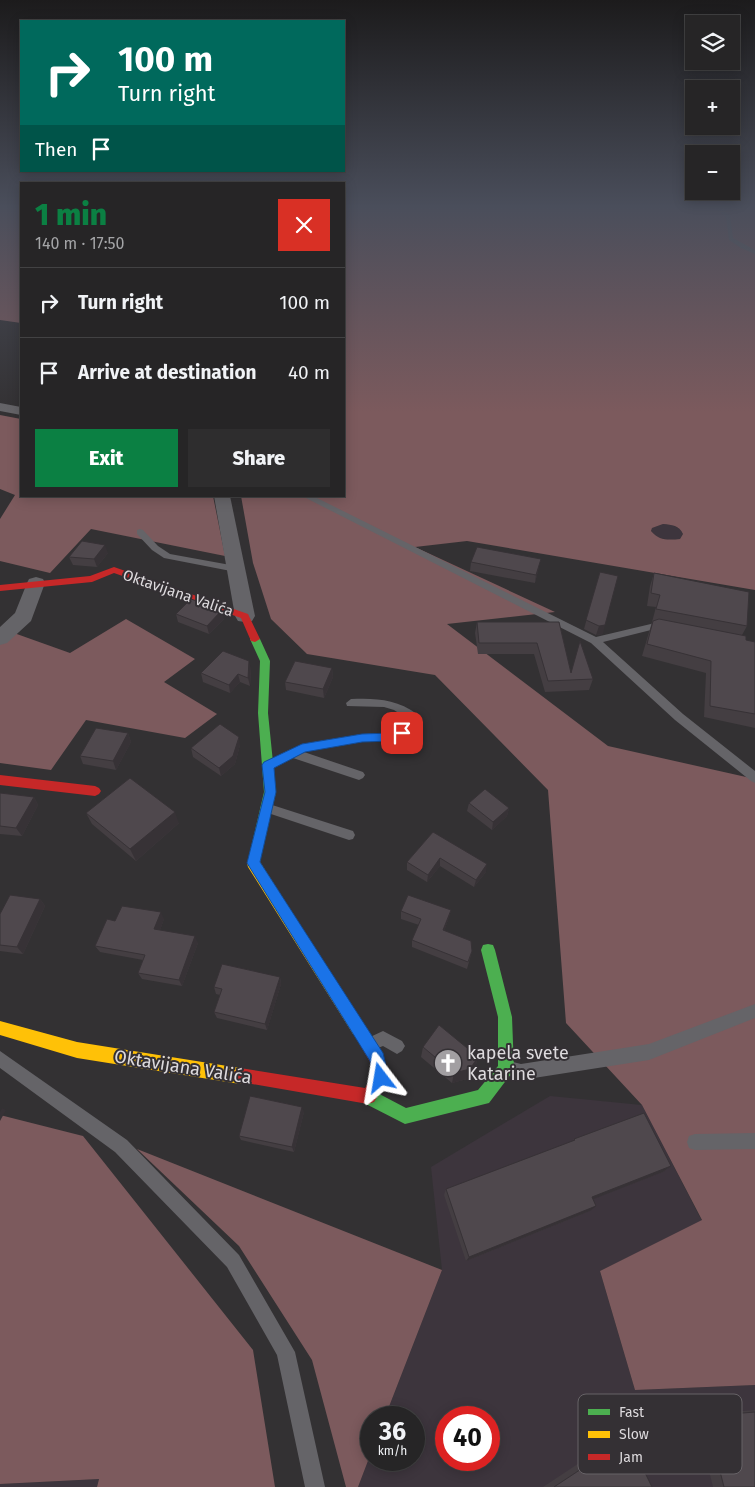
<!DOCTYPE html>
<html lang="en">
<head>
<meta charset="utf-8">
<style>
  body { margin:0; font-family:"Fira Sans",sans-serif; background:#2e2d2e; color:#f1f3f6; height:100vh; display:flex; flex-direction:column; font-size:19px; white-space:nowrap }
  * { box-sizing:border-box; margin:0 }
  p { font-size:16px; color:#a4a5a7 }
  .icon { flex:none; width:28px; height:28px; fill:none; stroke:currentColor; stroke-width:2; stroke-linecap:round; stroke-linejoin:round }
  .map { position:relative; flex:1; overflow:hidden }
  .details { position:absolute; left:20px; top:182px; width:325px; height:315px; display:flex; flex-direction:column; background:#262526; border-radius:0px; box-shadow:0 2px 12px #0003,0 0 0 1px #424243 }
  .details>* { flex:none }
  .top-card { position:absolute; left:20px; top:20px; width:325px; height:152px; border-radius:0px; box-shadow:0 2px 12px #0003,0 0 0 1px #424243; background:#00695c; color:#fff; overflow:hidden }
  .controls { position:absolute; left:685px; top:15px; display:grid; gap:10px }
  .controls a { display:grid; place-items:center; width:55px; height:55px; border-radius:0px; background:#262526; box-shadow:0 2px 12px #0003,0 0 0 1px #424243; font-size:25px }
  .speed { position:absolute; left:360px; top:1406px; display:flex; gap:10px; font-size:25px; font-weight:700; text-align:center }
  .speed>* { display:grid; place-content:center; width:65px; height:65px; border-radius:50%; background:#262526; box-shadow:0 2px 12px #0003,0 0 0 1px #424243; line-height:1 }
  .speed small { font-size:12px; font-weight:400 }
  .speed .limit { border:8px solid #d22; background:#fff; color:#111 }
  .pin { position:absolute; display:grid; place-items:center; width:42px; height:42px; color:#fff; margin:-21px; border-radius:10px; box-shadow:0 2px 8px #0006 }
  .me { position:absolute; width:55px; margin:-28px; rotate:346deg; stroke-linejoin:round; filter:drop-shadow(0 0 4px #0008) }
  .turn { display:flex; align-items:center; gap:18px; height:105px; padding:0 15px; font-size:22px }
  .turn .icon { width:65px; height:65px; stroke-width:2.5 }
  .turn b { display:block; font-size:35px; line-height:42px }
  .then { display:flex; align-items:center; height:48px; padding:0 15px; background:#0003; gap:10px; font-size:19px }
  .round { display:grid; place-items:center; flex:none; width:52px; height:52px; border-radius:0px; background:#2e2d2e }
  .headline { display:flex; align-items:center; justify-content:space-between; height:85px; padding:0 15px }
  h1 { font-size:30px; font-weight:800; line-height:38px; color:#0b8043 }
  .primary-button { display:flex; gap:10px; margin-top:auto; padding:10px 15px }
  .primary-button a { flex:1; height:58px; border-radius:0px; background:#0b8043; color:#fff; font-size:20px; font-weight:800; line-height:58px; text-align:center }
  .primary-button a+a { background:#2e2d2e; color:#f1f3f6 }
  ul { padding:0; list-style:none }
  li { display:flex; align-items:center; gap:15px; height:70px; padding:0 15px; border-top:1px solid #424243 }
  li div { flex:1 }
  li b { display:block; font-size:19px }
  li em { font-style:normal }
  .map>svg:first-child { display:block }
</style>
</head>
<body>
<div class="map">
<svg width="755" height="1487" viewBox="0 0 755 1487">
  <rect width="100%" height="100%" fill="#333133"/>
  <g fill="#3d353d" fill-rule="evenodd">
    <polygon points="663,524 673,525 680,529 683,534 680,539 669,540 656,537 651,531 652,528"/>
    <path d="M550 1096 642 1105 702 1221 600 1271 635 1390 755 1385V1487H358L371 1453V1460H414V1418L385 1417 442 1270 431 1167ZM446 1418H489V1460H446Z"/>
    <polygon points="99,1479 97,1487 0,1487 0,1484"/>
  </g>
  <g fill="#7c5a5d" fill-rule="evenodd">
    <polygon points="0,205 21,205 21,323 0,320"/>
    <path d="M344 205H755V590L467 541 415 547 555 612 447 624 608 746 755 779V1385L635 1390 600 1271 702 1220 642 1105 566 1023 548 790 435 675 307 654 271 619 253 563 241 496H344ZM663 524C672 525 679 525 683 534L680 539C669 540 659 541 651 531L652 528Z"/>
    <polygon points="0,415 21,419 21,496 213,496 225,556 91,529 50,573 0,561 0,519 15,495 0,489"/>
    <polygon points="126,619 195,659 164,682 217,714 185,738 86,720 51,770 0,763 0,628 70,653"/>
    <polygon points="0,1115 83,1136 253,1350 275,1487 97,1487 99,1479 0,1484"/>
    <polygon points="137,1149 442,1270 385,1417 371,1418 371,1453 358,1487 346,1487 312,1360 239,1246"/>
  </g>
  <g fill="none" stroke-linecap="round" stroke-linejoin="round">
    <g fill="#656468" fill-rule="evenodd">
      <polygon points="712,205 717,205 730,215 733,238 755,250 755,254 741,248 729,240 726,217"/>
      <polygon points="302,496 313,496 596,637 655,623 667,625 669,627 667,629 655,629 603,642 683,714 755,771 755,783 751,781 675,720 591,643"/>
      <polygon points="140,529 143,530 158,546 170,554 236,566 241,569 236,572 164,558 152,550 137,534 137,530"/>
      <path d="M351 699C376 698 396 699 417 714L419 729 417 732 392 741 362 742 304 752 363 772 365 775 363 778 359 780 293 758 272 768H264L262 765 264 762 302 744 362 734 391 733 407 727 408 719 394 710 384 707 347 706 346 703Z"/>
      <polygon points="266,803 353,831 355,835 353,839 349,840 262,811 260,808 262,805"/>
      <polygon points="755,1004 755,1018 649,1060 521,1080 504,1074 501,1069 504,1064 509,1061 521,1064 649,1044"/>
      <polygon points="383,1031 402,1041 405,1046 402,1051 397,1054 383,1046 373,1050 368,1048 366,1043 368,1038"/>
      <polygon points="0,1051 127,1140 239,1255 295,1352 325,1487 305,1487 277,1355 227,1267 115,1152 0,1068"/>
      <polygon points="755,1133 755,1149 695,1150 689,1148 687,1142 689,1136 695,1134"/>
    </g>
    <g fill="#656468" fill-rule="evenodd">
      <polygon points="0,403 21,407 21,415 0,411"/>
      <polygon points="214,496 230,496 255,616 252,621 245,622 238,621 235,616"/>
      <polygon points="36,577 43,579 45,583 31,621 7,643 0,645 0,627 15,613 27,583 29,579"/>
    </g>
    <g fill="#4caf50" fill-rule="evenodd">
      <polygon points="255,636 260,639 270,661 268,713 276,792 261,856 259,860 255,861 251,860 249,856 264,792 258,713 260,661 250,639"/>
      <polygon points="488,944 493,945 495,950 512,1017 514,1069 511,1074 489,1103 405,1124 362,1102 360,1096 362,1090 368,1088 406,1108 478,1090 498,1066 498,1017 481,950 483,945"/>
    </g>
    <g fill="#ffc107" fill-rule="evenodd">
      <polygon points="255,851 259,852 261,856 260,862 363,1024 365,1029 363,1034 358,1036 353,1034 248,867 247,863 251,852"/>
      <polygon points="0,1021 77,1042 240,1068 245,1071 248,1076 245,1081 240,1084 77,1058 0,1035"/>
    </g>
    <g fill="#c62828" fill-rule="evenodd">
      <polygon points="114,567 248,614 260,639 255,642 251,641 241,618 114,573 92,582 0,591 0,585 90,576"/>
      <polygon points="0,775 95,786 99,788 101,791 99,794 95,796 0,785"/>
      <polygon points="358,1022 363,1024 382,1054 389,1078 374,1102 368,1104 235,1081 232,1076 235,1071 240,1068 365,1088 373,1076 370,1062 351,1029 353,1024"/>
    </g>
  </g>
  <g fill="#443e42">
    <polygon points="108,553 97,567 73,565 69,557"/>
    <polygon points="471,562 539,567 535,583 470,571"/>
    <polygon points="600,572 603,634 596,635 584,629"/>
    <polygon points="654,573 747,626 742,635 746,640 755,642 755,728 704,717 706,673 642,656 652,622 656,607 647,606 650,586"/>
    <polygon points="176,614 224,619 209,634 178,622"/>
    <polygon points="477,622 559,622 571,673 593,679 589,690 545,692 534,654 478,654 475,633"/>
    <polygon points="332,668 333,677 324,698 286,690 285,682"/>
    <polygon points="251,669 250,686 240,682 230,693 203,682 201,673"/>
    <polygon points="128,733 131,742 116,770 83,764 80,756"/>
    <polygon points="240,745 235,764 221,776 193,757 191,748"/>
    <polygon points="0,793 34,797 38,805 22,836 0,834"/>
    <polygon points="469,803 509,808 507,816 492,830 467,811"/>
    <polygon points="86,813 179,823 136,861 92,824"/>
    <polygon points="433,832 486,872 474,887 440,866 427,882 407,870 407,862"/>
    <polygon points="40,899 45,906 23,954 0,951 0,914"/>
    <polygon points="451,910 449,917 444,931 472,951 467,969 412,947 412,940 419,925 401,919 401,911"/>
    <polygon points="164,919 160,930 198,943 182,986 142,979 138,973 143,960 100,952 95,946 115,921"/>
    <polygon points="280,977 281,984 267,1030 217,1018 214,1012 220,995 216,994 214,987"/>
    <polygon points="423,1047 478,1057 475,1068 467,1079 452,1083 421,1057"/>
    <polygon points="304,1112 294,1152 241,1140 239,1136"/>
    <polygon points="574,1139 671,1166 663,1172 593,1199 590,1211 466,1261 444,1195 446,1189 572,1142"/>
    <polygon points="755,1410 755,1487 713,1487 695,1415"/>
    <polygon points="620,1436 628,1438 652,1487 543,1487"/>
  </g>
  <g fill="#373236">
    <polygon points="105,545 108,553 97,567 94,559"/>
    <polygon points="541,559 535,583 536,575"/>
    <polygon points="222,610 224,619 209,634 207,626"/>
    <polygon points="605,625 603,634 596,635 599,626"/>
    <polygon points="249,661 251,669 250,686 248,678"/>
    <polygon points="332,668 333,677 324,698 323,689"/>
    <polygon points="238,674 240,682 230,693 229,685"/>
    <polygon points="128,733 131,742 116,770 113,761"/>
    <polygon points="239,737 240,745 235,764 221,776 219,768"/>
    <polygon points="34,797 38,805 22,836 16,828"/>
    <polygon points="509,808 507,816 492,830 493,822"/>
    <polygon points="175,812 179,823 136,861 130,849"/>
    <polygon points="440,858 440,866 427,882 428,875"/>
    <polygon points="487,864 486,872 474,887 476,880"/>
    <polygon points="40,899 45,906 23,954 17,947"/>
    <polygon points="451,910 449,917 442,937 443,930"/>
    <polygon points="161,912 164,919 158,936 154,929"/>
    <polygon points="195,936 198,943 182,986 179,980"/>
    <polygon points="280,977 281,984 267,1030 265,1024"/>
    <polygon points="478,1057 475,1068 467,1079 452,1083 454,1073"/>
    <polygon points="302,1107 304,1112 294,1152 292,1147"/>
    <polygon points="2,1108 6,1110 0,1121 0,1112"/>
    <polygon points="671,1166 663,1172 586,1202 592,1197"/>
    <polygon points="596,1206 590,1211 466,1261 469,1257"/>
  </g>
  <g fill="#4f484d" stroke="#373236">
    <polygon points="82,541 105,545 94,559 69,557"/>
    <polygon points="477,547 541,559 536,575 471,562"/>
    <polygon points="600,572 618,576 605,625 599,626 586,620"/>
    <polygon points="654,573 749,592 747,626 656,609 660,595 651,593"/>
    <polygon points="191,599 222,610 207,626 176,614"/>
    <polygon points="659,619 746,636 746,640 755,642 755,714 710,706 711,661 647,644 653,621"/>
    <polygon points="477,622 559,622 571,673 580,641 593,679 548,681 537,643 479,643"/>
    <polygon points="223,651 249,661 248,678 238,674 229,685 201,673"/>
    <polygon points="295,661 332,668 323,689 285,682"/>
    <polygon points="220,724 239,737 233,756 219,768 191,748"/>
    <polygon points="96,728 128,733 113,761 80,756"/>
    <polygon points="130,778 175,812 130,849 86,813"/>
    <polygon points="485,789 509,808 493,822 469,803"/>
    <polygon points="0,793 34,797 16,828 0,826"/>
    <polygon points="433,832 487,864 476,880 440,858 428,875 407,862"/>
    <polygon points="10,895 40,899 17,947 0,945 0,914"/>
    <polygon points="408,895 451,910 443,930 471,941 472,951 468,962 412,940 421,919 401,911"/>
    <polygon points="122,906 161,912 154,929 195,936 179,980 138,973 145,955 95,946 107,919 115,921"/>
    <polygon points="222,964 280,977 265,1024 214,1012 222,989 214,987"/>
    <polygon points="439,1025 478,1057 470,1069 454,1073 423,1047"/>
    <polygon points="250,1096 302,1107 292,1147 239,1136"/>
    <polygon points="644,1113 671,1166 592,1197 596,1206 469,1257 446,1189 575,1140 574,1139"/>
    <polygon points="755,1412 755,1487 724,1487 706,1416"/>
    <polygon points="628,1438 652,1487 554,1487"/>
  </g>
  <linearGradient id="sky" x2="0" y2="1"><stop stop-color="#1c1b1c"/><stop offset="0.5" stop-color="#4a4e5b"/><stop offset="1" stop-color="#4a4e5b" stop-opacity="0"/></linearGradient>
  <rect width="755" height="413" fill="url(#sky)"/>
  <polygon fill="#1a73e8" stroke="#114b97" points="402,729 406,730 408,733 406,736 392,741 362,742 305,752 274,768 276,792 260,862 383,1053 389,1078 386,1084 381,1086 375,1084 370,1061 247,863 265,792 262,765 264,762 302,744 362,734 391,733"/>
  <defs>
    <symbol id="church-disc" viewBox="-11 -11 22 22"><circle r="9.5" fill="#a29fa2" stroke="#343034"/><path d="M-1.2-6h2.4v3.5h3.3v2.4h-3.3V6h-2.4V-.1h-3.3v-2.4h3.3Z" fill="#fff"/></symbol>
  </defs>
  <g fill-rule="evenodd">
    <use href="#church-disc" x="432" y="1047" width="32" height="32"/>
  </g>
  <g text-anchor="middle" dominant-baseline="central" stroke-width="4" stroke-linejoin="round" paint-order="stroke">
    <g font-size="15" fill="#dddadd" stroke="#343034">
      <text transform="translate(178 593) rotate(19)">Oktavijana Valića</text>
    </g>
    <g font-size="18" fill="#dddadd" stroke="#343034" text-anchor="start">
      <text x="467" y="1053">kapela svete<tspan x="467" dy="21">Katarine</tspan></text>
    </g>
    <g font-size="18" fill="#dddadd" stroke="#343034">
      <text transform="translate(183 1067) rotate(9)">Oktavijana Valića</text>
    </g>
  </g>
  <rect x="578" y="1394" width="164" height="80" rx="8" fill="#343034" stroke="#676367" stroke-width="1"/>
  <rect x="588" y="1409" width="22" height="6" fill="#4caf50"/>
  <rect x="588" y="1431" width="22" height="7" fill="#ffc107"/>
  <rect x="588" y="1454" width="22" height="6" fill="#c62828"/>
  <g font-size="14" fill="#dddadd">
    <text x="619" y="1417">Fast</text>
    <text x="619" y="1439">Slow</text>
    <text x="619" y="1462">Jam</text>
  </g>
</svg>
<div class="controls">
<a><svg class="icon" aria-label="layers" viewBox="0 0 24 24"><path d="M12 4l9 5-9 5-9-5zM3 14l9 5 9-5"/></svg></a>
<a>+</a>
<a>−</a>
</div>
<div class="speed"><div>36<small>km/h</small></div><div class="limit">40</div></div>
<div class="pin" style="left:402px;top:733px;background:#d93025"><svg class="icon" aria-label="arrive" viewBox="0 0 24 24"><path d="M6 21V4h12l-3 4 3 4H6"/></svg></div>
<svg class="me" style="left:381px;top:1078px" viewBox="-20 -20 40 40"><path d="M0-17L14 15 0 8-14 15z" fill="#1a73e8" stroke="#fff" stroke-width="4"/></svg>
<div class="top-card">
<div class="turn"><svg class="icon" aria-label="right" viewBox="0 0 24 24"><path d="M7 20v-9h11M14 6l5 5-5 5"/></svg><div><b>100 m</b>Turn right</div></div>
<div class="then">Then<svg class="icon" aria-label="arrive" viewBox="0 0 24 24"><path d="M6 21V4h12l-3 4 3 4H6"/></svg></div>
</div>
<section class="details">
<div class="headline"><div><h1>1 min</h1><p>140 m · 17:50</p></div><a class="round" style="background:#d93025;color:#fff"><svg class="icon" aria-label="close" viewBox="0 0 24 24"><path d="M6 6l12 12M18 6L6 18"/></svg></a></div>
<ul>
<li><svg class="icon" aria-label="right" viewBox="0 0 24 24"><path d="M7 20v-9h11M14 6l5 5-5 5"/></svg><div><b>Turn right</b></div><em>100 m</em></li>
<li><svg class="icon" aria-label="arrive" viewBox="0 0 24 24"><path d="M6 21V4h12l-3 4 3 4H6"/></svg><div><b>Arrive at destination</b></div><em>40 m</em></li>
</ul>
<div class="primary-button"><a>Exit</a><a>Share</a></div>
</section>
</div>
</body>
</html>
